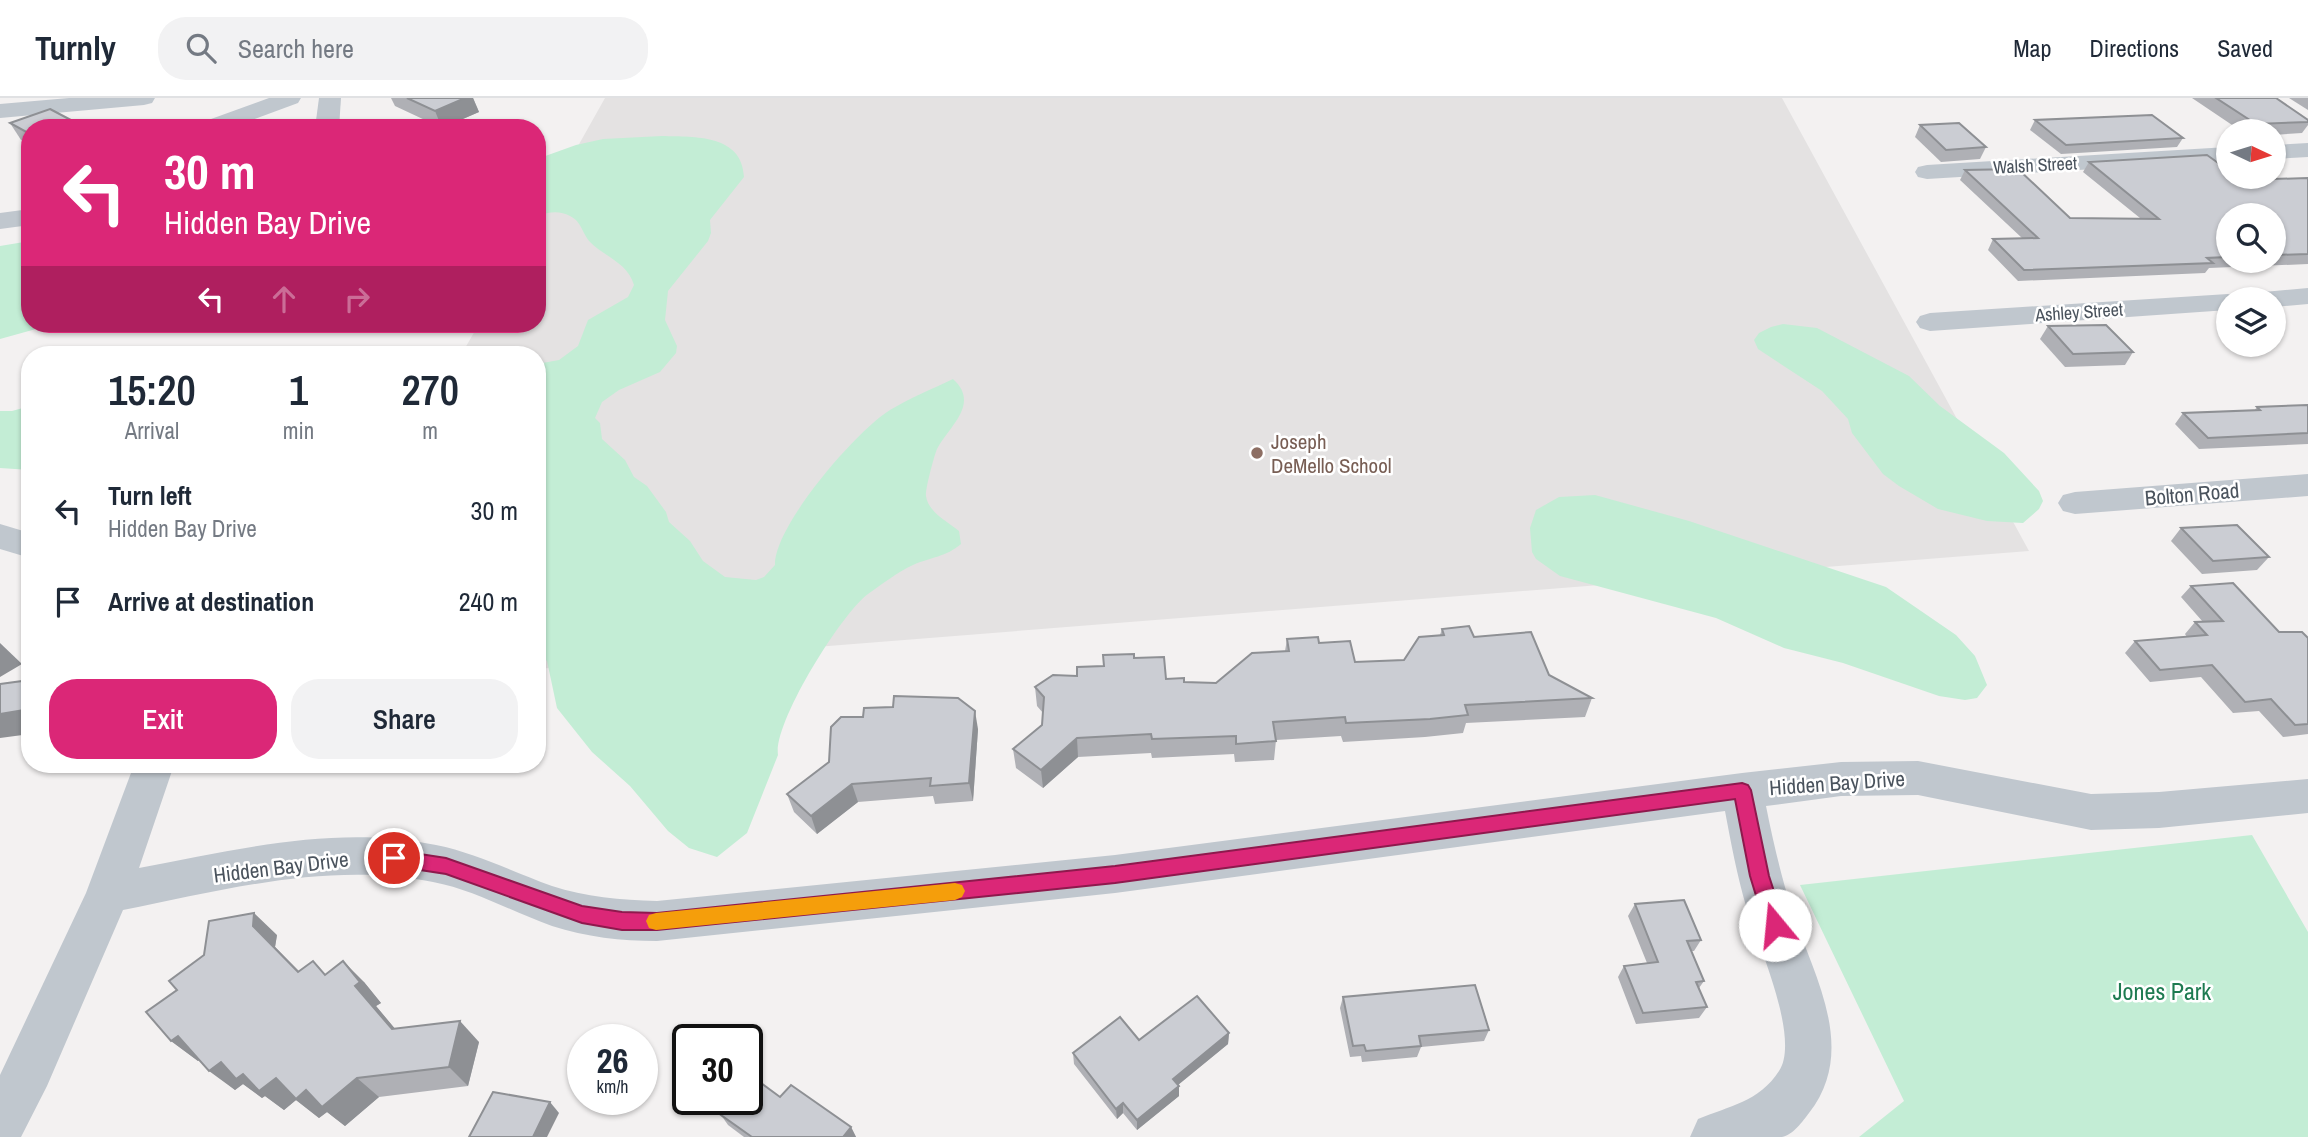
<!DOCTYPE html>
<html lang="en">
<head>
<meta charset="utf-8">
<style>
  body { margin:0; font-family:"Archivo Narrow",sans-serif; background:#f2f2f3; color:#1f2937; height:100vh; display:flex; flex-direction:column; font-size:26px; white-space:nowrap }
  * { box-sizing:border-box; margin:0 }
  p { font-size:23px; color:#747a83 }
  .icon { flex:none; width:38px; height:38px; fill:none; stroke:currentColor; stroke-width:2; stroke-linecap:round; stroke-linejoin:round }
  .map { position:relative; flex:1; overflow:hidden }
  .details { position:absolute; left:21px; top:248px; width:525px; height:427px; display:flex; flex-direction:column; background:#fff; border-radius:28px; box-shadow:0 2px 5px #0004 }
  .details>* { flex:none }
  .guide { position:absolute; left:21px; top:21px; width:525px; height:214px; border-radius:28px; box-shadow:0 2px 5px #0004; background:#db2777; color:#fff; overflow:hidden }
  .needle { width:46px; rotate:94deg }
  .controls { position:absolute; left:2216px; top:21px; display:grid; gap:14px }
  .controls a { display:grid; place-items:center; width:70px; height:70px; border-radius:50%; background:#fff; box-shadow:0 2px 5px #0004; font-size:35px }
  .speed { position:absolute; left:567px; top:926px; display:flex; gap:14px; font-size:35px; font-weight:700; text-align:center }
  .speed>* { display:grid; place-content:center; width:91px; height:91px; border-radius:50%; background:#fff; box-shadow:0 2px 5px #0004; line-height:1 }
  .speed small { font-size:18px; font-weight:400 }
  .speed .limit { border:4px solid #111; border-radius:10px; background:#fff; color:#111 }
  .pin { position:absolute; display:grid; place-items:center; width:60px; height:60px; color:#fff; margin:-30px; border:4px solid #fff; border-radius:50%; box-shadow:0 2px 7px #0007 }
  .me { position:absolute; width:77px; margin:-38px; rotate:343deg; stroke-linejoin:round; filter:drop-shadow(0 0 5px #0008) }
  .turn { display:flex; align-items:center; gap:24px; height:147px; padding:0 28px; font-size:32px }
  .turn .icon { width:91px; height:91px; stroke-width:2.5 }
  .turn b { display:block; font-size:49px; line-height:60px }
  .lanes { display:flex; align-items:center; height:66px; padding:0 28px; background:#0003; justify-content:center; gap:35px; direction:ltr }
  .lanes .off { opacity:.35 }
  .eta { display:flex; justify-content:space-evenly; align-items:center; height:119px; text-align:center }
  .eta b { font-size:42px; font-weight:600; line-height:49px }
  .action { display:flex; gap:14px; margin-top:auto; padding:14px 28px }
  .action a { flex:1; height:80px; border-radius:28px; background:#db2777; color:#fff; font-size:28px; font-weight:600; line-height:80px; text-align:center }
  .action a+a { background:#f2f2f3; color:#1f2937 }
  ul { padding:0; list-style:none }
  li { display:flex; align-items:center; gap:21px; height:91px; padding:0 28px }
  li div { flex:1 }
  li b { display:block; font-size:26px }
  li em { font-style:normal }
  header { display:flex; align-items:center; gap:42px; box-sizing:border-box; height:98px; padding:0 35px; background:#fff; border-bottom:2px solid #e0e1e3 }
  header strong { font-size:33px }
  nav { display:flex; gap:38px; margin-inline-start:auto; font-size:24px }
  .search { width:490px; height:63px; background:#f2f2f3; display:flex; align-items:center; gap:18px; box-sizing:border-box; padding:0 24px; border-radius:28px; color:#747a83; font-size:26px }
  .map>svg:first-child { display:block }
</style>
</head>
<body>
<header>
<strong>Turnly</strong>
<div class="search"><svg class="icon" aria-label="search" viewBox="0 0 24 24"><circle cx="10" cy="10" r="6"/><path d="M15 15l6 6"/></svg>Search here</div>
<nav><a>Map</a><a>Directions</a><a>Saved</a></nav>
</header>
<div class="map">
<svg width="2308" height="1039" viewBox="0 0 2308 1039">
  <rect width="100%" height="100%" fill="#f3f1f1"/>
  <polygon fill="#e4e2e2" points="605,0 1782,0 2029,453 537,571 537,257 461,257 479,226 537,226 537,121"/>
  <g fill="#c3edd5">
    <path d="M662 38C695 39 742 36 744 79L710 122 711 135 708 143 668 193 665 222 677 248 676 255 660 274 619 292 602 304 595 320 600 325 602 341 625 362 634 379 647 388 666 414 669 424 690 443 703 463 725 479 756 482 764 479 775 467C774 428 856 333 890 312 910 300 932 291 953 281 981 306 948 329 937 351 934 358 925 392 926 398 928 414 948 424 959 433L961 446C946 459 931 459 913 467 898 474 882 486 868 496 841 516 773 625 778 657L747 735 717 759 689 750 668 733 630 688 592 654 557 610 547 563 537 553V266L559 262 578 248 588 222 628 199 634 187C628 165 605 159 590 144 582 135 582 124 570 118 559 112 549 114 537 118V61L576 47 603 41Z"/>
    <polygon points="30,143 30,226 54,226 0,241 0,148"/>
    <polygon points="1783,226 1817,230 1909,278 1940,308 2004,355 2039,393 2043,403 2039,411 2023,425 1987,423 1938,411 1899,388 1883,376 1852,335 1848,321 1822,293 1758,251 1754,242 1759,235 1771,229"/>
    <polygon points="30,308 30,372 0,370 0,313 12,313"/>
    <polygon points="1595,397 1689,423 1886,489 1956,537 1975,558 1987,587 1977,600 1965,602 1939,598 1843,565 1784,550 1716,520 1560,478 1536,461 1532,454 1530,430 1536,412 1559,399"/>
    <polygon points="2252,737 2308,834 2308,1039 1859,1039 1904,1003 1800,787"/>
  </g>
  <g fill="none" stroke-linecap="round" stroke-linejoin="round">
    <g fill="#c0c7ce" fill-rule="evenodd">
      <polygon points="69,0 155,0 152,5 144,7 0,20 0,6"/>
      <polygon points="269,0 301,0 298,5 230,30 197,30 200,25"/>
      <polygon points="319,0 341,0 339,30 315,30"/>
      <polygon points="2308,45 2308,59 2273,61 2273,47"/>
      <polygon points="2228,49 2228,63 1927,81 1918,79 1915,74 1918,69 1927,67"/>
      <polygon points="30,111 30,127 0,131 0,115"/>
      <polygon points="2308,190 2308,206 2273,209 2273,201 2249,201 2253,195"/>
      <polygon points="2228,196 2240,201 2228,201 2228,212 1930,233 1920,230 1916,224 1920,218 1930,215"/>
      <polygon points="2308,376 2308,398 2075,416 2063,413 2058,405 2063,397 2075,394"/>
      <polygon points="0,426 30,435 30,460 0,451"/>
      <path d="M1918 663 2091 696 2159 694 2308 681V715L2159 730 2091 732 1918 697 1841 698 1766 708C1773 743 1781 778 1792 812 1813 877 1859 951 1809 1015 1803 1023 1793 1037 1782 1039 1761 1039 1714 1039 1690 1039L1698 1021C1729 1008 1759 1004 1779 973 1801 940 1757 844 1746 808 1737 777 1731 745 1725 713L1115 795 657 843C621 843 586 839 552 828 512 814 475 792 433 784 330 763 224 792 123 812L47 988 21 1039H0V977L86 795 134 667H174L139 770C235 752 337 726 436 747 476 755 513 774 552 788 585 799 621 802 657 803L1115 757 1742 675 1841 664Z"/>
    </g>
  </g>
  <g fill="#afb0b5" fill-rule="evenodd">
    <polygon points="391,0 473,0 479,14 442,30 395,8"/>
    <polygon points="2192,0 2276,0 2308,22 2308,27 2302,35 2273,37 2273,33 2241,33"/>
    <polygon points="2289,0 2308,0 2308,12"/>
    <polygon points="2035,22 2183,40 2177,49 2061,56 2030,32"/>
    <polygon points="10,25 30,30 30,46 21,42"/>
    <polygon points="1920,27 1986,49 1980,61 1941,64 1915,39"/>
    <path d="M2089 64 2241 82 2308 80V166L2209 170 2205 175 2018 183 1988 152 1993 141 2022 140 1960 82 1965 72 2070 120H2140L2083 74ZM2228 117H2273V163H2228Z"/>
    <polygon points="2048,228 2133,254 2125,267 2065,269 2040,241"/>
    <polygon points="2308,307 2308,346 2199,351 2175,326 2183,315 2254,313 2257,309"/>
    <polygon points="2181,430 2269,459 2257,472 2202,476 2171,443"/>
    <polygon points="2191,488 2279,534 2308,540 2308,636 2283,639 2259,613 2233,615 2201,579 2150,584 2125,555 2135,543 2187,539 2185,536 2195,524 2203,524 2181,499"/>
    <polygon points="1442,531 1474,539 1549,577 1592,600 1585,619 1466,625 1463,635 1425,639 1343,644 1341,638 1276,642 1274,662 1235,664 1234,656 1152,660 1151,655 1078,659 1043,690 1016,670 1013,651 1042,627 1043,615 1037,608 1035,589 1077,578 1104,568 1134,560 1166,581 1184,584 1216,585 1285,553 1287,541 1355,564 1404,562 1440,537"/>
    <polygon points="978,631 973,703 935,706 933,698 858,704 817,736 794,714 787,696 829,664"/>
    <polygon points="1635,806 1701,842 1694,853 1691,853 1704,883 1699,890 1707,909 1699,920 1636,926 1618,879 1624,868 1647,865 1628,818"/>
    <polygon points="277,837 275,849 299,873 326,876 364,884 381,905 376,908 395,931 479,944 468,988 379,999 345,1028 327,1014 319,1020 296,1002 284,1012 265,998 262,1000 243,986 235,992 199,962 198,963 171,943 177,892"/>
    <polygon points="1343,899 1489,932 1484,943 1421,949 1417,959 1362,964 1361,958 1350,959 1340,910"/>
    <polygon points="1229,935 1228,946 1178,987 1179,998 1137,1032 1123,1015 1117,1021 1074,966 1073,955 1139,942"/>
    <polygon points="780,999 851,1029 856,1039 744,1039 728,1027 721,1017"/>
  </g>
  <g fill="#8e9094">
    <polygon points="465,0 473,0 479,14 442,30 435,13"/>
    <polygon points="0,545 22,566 0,579"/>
    <polygon points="30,611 30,636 0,640 0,616"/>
    <polygon points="975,613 978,631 973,703 969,685"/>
    <polygon points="1077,640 1078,659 1043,690 1041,672"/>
    <polygon points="852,686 858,704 817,736 811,718"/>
    <polygon points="254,815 277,837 275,849 320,895 253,828"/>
    <polygon points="343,863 364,884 381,905 376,908 412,951 392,931 355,888"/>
    <polygon points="460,923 479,944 468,988 449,969"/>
    <polygon points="1229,935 1228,946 1173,991 1173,981"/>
    <polygon points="178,938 204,958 198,963 171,943"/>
    <polygon points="221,964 243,976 276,980 306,992 357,980 379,999 345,1028 327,1014 319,1020 296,1002 284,1012 265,998 262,1000 243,986 235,992 209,973"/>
    <polygon points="1179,988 1179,998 1137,1032 1137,1022"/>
    <polygon points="550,1004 559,1015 547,1039 533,1039"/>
    <polygon points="1123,1005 1123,1015 1117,1021 1116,1011"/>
    <polygon points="851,1029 856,1039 843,1039"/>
  </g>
  <g fill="#cbcdd3" stroke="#8e9094" stroke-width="2">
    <polygon points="407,0 465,0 435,13"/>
    <polygon points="2216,0 2276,0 2308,22 2308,24 2256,26"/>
    <polygon points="50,11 86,30 30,30 30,36 10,25"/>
    <polygon points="2152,17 2183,40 2066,47 2035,22"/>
    <polygon points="1959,25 1986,49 1946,52 1920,27"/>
    <polygon points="2207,57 2228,72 2228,79 2236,79 2241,82 2308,80 2308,156 2273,157 2273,117 2228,117 2228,159 2207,160 2213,165 2024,172 1993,141 2038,140 1965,72 2018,71 2070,120 2159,121 2089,64"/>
    <polygon points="2106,227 2133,254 2073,256 2048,228"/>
    <polygon points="2308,307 2308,335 2208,340 2183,315 2260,312 2257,309"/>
    <polygon points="2237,427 2269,459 2213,463 2181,430"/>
    <polygon points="2233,485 2279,534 2302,534 2308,540 2308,626 2295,627 2271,601 2245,604 2212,567 2160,572 2135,543 2207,537 2195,524 2223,523 2191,488"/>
    <polygon points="1469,528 1474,539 1531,534 1549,577 1592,600 1465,607 1468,617 1430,621 1346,625 1345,619 1273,624 1276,643 1236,646 1236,638 1152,641 1151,636 1077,640 1041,672 1013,651 1042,627 1044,599 1035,589 1053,577 1077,578 1077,569 1104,568 1103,557 1134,556 1134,560 1164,559 1166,581 1184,580 1184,584 1216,585 1252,555 1289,553 1287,541 1318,539 1319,545 1350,543 1355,564 1404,562 1419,539 1444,537 1442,531"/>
    <polygon points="30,582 30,611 0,616 0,586"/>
    <polygon points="894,598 958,600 975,613 969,685 930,688 931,680 852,686 811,718 787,696 829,664 831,629 841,619 863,619 864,610 893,609"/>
    <polygon points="1684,802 1701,842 1687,843 1704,883 1696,884 1707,909 1643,915 1624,868 1658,864 1635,806"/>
    <polygon points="254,815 253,828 298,874 313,863 325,877 343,863 360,884 355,888 392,931 460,923 449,969 357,980 322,1009 306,992 296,1001 276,980 259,993 243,976 236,981 221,964 209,973 178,938 171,943 146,914 177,892 169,883 204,857 209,823"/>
    <polygon points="1475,887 1489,932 1419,938 1421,948 1366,953 1364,947 1353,948 1343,899"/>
    <polygon points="1197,898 1229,935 1173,981 1179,988 1137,1022 1123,1005 1116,1011 1073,955 1120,919 1139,942"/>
    <polygon points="753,979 780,999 791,987 851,1029 843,1039 752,1039 721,1017 735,1001 747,1001 747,986"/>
    <polygon points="493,994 550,1004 533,1039 469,1039"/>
  </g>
  <polygon fill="#db2777" stroke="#8e194d" stroke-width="2" points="1742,685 1748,687 1751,692 1769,778 1785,827 1782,834 1775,836 1768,834 1765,827 1750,778 1735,701 1115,785 657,832 622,832 582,825 446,776 394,768 388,766 385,760 388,754 394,752 446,760 582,808 622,814 657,815 1115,768"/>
  <polygon fill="#f59e0b" points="955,785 962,787 965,793 962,799 955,802 656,832 649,830 646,823 649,817 656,815"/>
  <circle fill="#8d6e63" stroke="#fff" stroke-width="2.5" cx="1257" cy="355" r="7"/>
  <g text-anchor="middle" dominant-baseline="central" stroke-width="5" stroke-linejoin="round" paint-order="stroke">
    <g font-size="18" fill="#4a535d" stroke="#fff">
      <text transform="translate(2035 67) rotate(-3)">Walsh Street</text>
      <text transform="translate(2079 214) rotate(-4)">Ashley Street</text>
    </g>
    <g font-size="21" fill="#785e54" stroke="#fff" text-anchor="start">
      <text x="1271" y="343">Joseph<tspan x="1271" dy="24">DeMello School</tspan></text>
    </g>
    <g font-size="21" fill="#4a535d" stroke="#fff">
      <text transform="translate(2192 396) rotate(-5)">Bolton Road</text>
      <text transform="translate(1837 685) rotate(-4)">Hidden Bay Drive</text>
      <text transform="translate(281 769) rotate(-7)">Hidden Bay Drive</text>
    </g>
    <g font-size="24" fill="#1e7b51" stroke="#fff">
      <text x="2162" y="893">Jones Park</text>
    </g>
  </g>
</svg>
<div class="controls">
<a><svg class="needle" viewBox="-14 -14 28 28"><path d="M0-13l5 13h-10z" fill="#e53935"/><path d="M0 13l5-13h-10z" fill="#747a83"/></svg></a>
<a><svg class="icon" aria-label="search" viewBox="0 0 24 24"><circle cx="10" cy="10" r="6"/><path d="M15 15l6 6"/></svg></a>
<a><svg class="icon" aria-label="layers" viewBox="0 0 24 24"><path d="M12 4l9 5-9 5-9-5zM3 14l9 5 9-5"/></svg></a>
</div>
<div class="speed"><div>26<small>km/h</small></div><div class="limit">30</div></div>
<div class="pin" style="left:394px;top:760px;background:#d93025"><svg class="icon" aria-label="arrive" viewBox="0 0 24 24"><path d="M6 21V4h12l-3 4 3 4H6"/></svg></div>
<svg class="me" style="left:1775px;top:827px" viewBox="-20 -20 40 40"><circle r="19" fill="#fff"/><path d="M0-13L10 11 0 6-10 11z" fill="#db2777"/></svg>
<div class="guide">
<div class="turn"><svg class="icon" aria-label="left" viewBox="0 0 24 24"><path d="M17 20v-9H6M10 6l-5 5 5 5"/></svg><div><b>30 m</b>Hidden Bay Drive</div></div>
<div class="lanes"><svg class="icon" aria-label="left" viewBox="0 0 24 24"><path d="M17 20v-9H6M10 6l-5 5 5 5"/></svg><svg class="icon off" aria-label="ahead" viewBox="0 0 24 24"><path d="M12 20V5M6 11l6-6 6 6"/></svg><svg class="icon off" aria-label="right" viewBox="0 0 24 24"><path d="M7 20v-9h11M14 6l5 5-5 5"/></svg></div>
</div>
<section class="details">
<div class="eta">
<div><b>15:20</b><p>Arrival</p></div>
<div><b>1</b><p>min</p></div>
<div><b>270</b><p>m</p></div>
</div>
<ul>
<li><svg class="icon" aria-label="left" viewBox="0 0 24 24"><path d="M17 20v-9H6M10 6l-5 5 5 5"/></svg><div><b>Turn left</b><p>Hidden Bay Drive</p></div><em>30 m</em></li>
<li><svg class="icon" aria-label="arrive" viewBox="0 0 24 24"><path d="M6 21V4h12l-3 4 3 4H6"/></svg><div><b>Arrive at destination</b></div><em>240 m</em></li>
</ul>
<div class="action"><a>Exit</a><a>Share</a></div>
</section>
</div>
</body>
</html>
